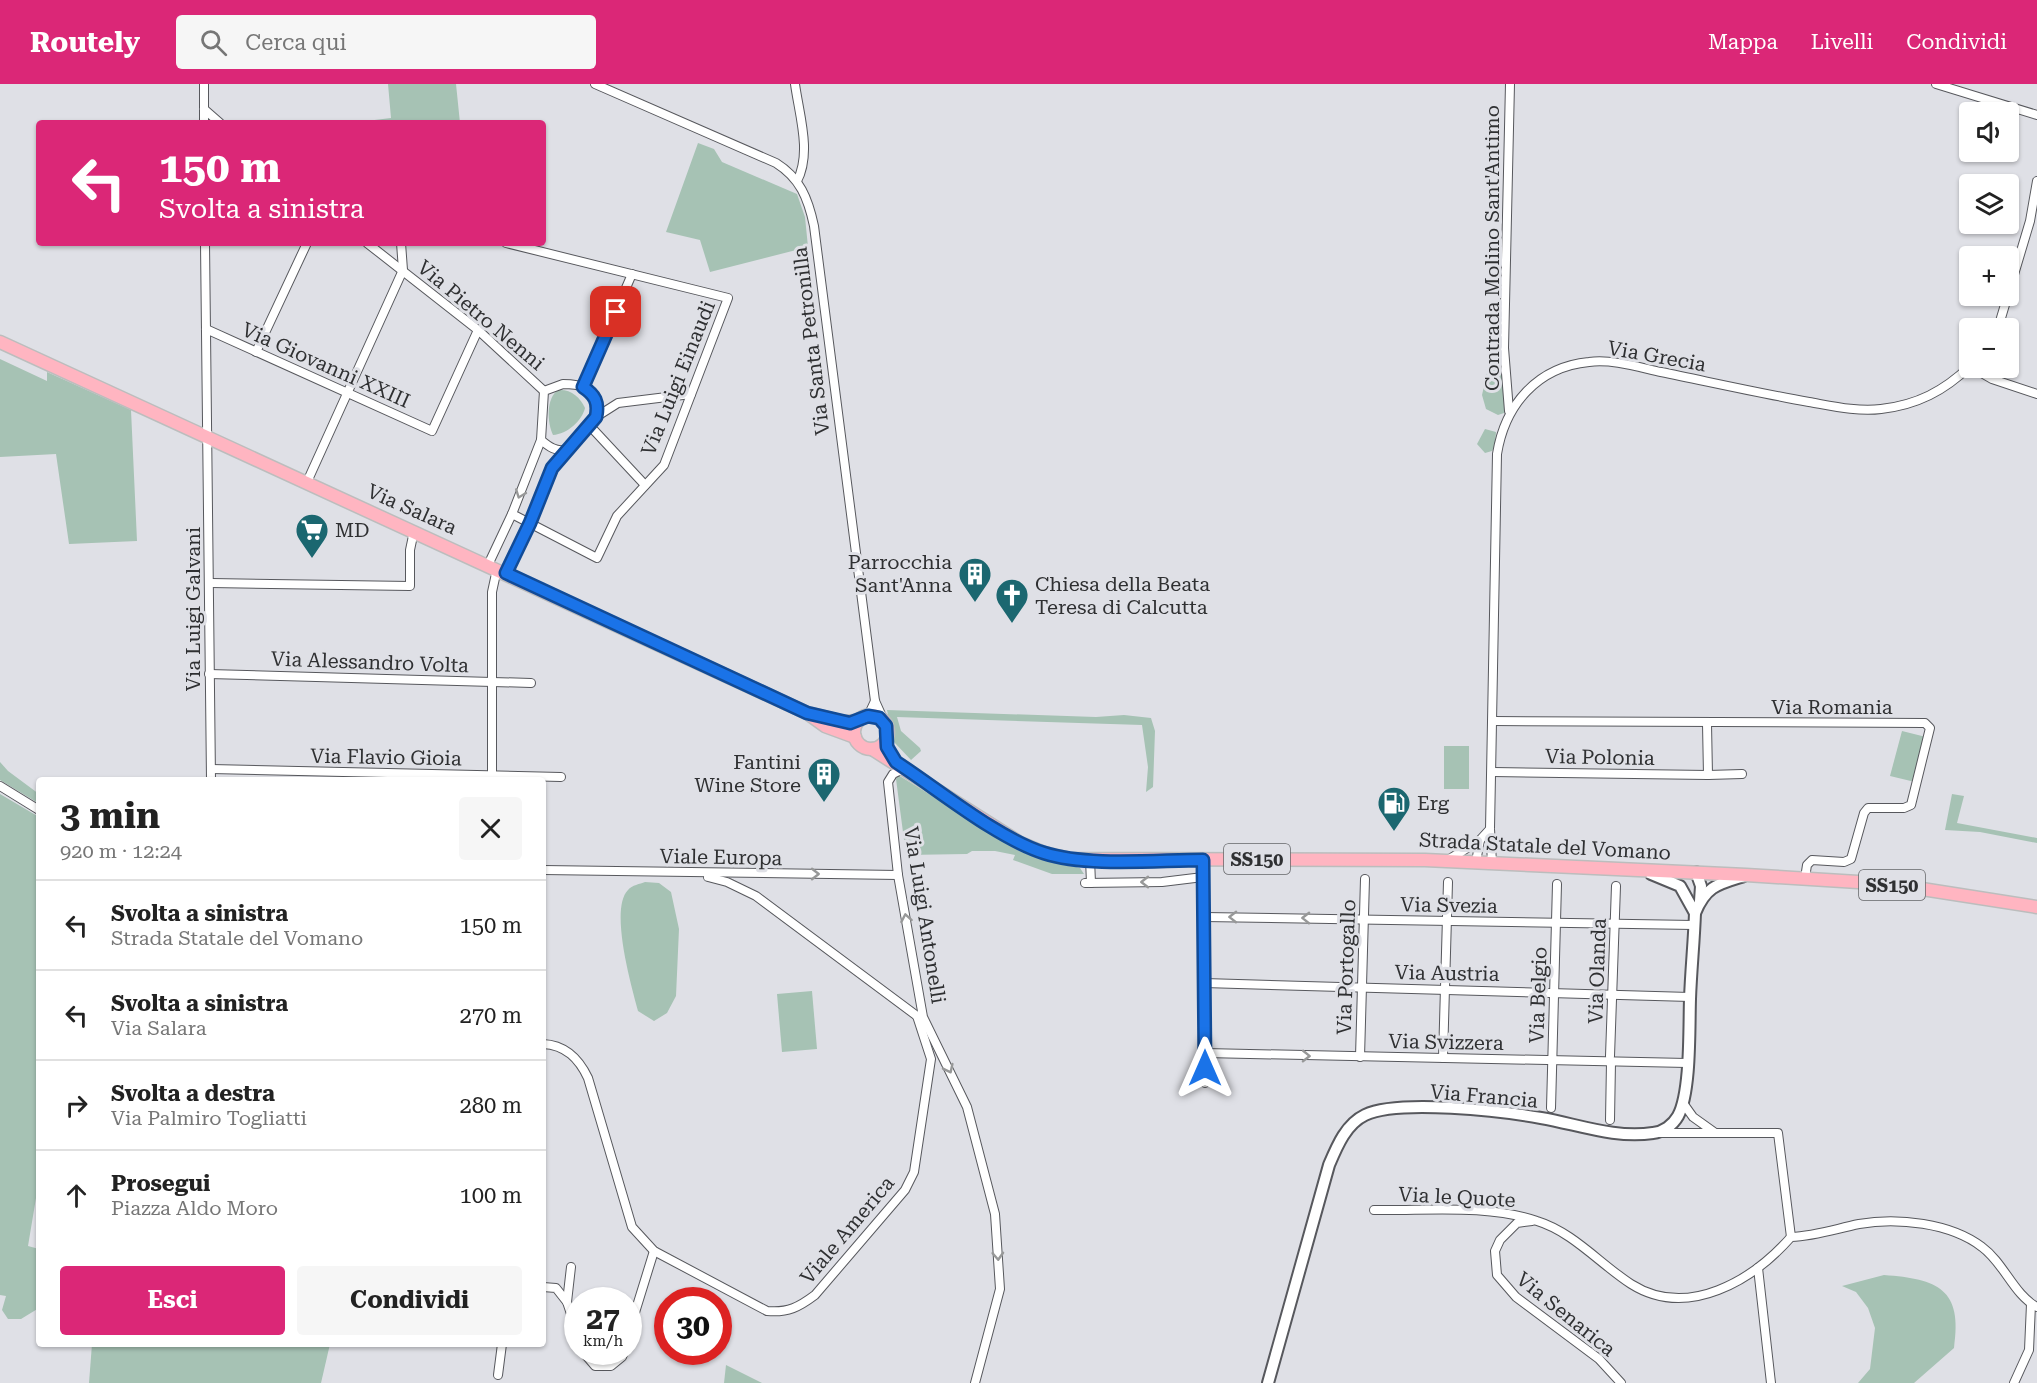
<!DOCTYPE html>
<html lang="it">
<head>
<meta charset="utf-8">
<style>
  body { margin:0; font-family:"Roboto Serif",serif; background:#f6f6f6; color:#222; height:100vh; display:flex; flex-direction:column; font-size:22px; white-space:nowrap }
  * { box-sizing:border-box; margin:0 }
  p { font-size:20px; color:#767676 }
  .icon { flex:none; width:33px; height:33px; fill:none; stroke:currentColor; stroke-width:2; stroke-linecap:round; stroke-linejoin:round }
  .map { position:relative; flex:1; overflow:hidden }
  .details { position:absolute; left:36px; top:693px; width:510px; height:570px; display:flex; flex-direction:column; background:#fff; border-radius:6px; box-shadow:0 2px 4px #0004 }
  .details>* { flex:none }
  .guide { position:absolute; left:36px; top:36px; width:510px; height:126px; border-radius:6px; box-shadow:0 2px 4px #0004; background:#db2777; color:#fff; overflow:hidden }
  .tools { position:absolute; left:1959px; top:18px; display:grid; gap:12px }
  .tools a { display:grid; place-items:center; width:60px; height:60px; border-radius:6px; background:#fff; box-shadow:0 2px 4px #0004; font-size:30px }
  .speed { position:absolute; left:564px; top:1203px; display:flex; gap:12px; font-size:30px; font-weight:700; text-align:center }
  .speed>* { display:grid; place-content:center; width:78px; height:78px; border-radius:50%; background:#fff; box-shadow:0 2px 4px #0004; line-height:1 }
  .speed small { font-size:15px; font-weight:400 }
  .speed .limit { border:9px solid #d22; background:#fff; color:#111 }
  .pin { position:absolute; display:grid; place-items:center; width:51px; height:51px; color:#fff; margin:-26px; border-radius:12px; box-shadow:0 3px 9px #0006 }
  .me { position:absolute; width:66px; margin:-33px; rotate:0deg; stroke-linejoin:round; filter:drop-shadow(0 0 4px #0008) }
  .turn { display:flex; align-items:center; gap:21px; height:126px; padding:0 24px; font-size:27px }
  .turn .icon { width:78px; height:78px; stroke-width:2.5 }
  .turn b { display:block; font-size:42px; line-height:51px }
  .round { display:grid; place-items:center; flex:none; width:63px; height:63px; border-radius:6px; background:#f6f6f6 }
  .head { display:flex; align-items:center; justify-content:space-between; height:102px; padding:0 24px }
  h1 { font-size:36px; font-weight:700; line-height:45px }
  .button { display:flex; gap:12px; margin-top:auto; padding:12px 24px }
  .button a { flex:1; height:69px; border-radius:6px; background:#db2777; color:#fff; font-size:24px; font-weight:700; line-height:69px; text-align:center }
  .button a+a { background:#f6f6f6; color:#222 }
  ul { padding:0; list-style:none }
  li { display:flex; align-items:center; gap:18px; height:90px; padding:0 24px; border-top:2px solid #e0e0e0 }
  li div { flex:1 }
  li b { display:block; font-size:22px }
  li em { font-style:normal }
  header { display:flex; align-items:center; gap:36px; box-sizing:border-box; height:84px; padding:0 30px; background:#db2777; color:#fff }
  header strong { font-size:28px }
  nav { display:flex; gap:33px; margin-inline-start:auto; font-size:21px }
  .search { width:420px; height:54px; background:#f6f6f6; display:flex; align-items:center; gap:15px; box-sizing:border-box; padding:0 21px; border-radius:6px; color:#767676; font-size:22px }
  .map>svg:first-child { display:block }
</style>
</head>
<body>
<header>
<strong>Routely</strong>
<div class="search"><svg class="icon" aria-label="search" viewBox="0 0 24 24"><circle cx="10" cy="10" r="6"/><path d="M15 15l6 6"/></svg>Cerca qui</div>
<nav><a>Mappa</a><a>Livelli</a><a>Condividi</a></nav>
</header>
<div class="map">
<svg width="2037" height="1299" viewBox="0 0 2037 1299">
  <rect width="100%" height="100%" fill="#dfe0e6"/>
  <g fill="#a6c2b4">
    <polygon points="388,0 456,0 460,39 350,39 391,34"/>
    <polygon points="698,59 714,65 722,78 797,110 805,133 808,163 710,188 700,156 666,148"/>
    <polygon points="0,275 47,297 47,288 131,326 137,457 69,460 56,370 0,373"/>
    <polygon points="1493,284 1502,286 1506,324 1504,329 1498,331 1486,325 1482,311 1487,289"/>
    <path d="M558 306C571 305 580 313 585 324 582 337 567 350 553 351 547 339 546 314 558 306Z"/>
    <polygon points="1485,345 1496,348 1495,362 1492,367 1485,369 1477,360"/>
    <polygon points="887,626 1096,633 1124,631 1151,634 1155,647 1153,703 1146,708 1148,683 1142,641 897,633 901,647 920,664 921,667 911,676 894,658"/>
    <polygon points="1902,647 1926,653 1915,698 1890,692"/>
    <rect x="1444" y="662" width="25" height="43"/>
    <polygon points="0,678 8,687 39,710 38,719 0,696"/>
    <polygon points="898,691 1029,771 1080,784 1084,790 1052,790 1013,776 1015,771 995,767 972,767 967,770 906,771 896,695"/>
    <polygon points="0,710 39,733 39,1096 28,1162 39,1165 39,1224 21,1235 8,1235 2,1226 6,1212 0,1211"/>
    <polygon points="1952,710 1964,712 1957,739 2037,754 2037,759 1980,748 1945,746"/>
    <path d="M645 798 659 799 671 808 679 845 676 912 667 929 654 937 638 927C632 904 609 825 628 806 632 801 640 800 645 798Z"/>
    <polygon points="812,907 817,965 782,968 777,910"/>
    <path d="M1884 1191C1938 1195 1963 1205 1954 1264L1914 1299H1858L1870 1285 1875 1244 1868 1224 1856 1208 1842 1202Z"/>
    <polygon points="92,1260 330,1260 321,1299 89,1299"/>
    <polygon points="726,1281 762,1299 724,1299"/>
  </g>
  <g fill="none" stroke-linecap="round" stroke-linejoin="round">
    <defs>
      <g id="street">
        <polyline points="204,0 204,39"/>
        <path d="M595 0 776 79C800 94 808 114 814 142L875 617 884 637"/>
        <path d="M795 0C799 30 812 69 797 97"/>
        <polyline points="1936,0 2037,31"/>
        <polyline points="204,25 220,39"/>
        <polyline points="205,159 211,696"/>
        <polyline points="367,159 478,246 544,307"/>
        <polyline points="506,159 728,214 664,381 617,432 597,474 512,430"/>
        <polyline points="1998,244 2030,137 2037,97"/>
        <polyline points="206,245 432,347 478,246"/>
        <polyline points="256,268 307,159"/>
        <polyline points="1973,284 1992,295 2037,310"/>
        <path d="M563 300C603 300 605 326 581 352 577 356 572 363 567 365 557 369 548 362 541 356L544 307Z"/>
        <polyline points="583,303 632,190"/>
        <polyline points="1509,327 1504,264 1510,0"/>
        <polyline points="596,333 618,319 691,310"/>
        <polyline points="590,342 645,401"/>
        <polyline points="307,398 403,186 401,159"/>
        <polyline points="488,481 512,430 541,356"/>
        <polyline points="506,489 530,439 552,384 568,365"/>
        <polyline points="211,499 410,502 410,466 414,447"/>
        <polyline points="209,590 531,599"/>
        <polyline points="868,632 875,617"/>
        <polyline points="1493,637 1925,639 1930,644 1911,721 1904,724 1868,724 1864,729 1851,775 1844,778 1812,776 1807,781 1805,794"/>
        <polyline points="905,684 893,690 888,698 898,791 923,933 967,1023 995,1130 1000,1205 975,1299"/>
        <polyline points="211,685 561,693"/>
        <polyline points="1493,688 1708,691 1707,640"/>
        <polyline points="1708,691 1742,690"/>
        <polyline points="492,695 492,508 497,485"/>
        <polyline points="0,702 39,726"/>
        <polyline points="1090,775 1091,799"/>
        <polyline points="1203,776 1205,999"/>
        <polyline points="1448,776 1480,756 1490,745"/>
        <polyline points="1476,778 1480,756"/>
        <path d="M1492 778 1490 745 1497 370C1505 321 1537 283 1589 278 1612 275 1638 283 1661 288 1710 298 1759 309 1809 318 1832 322 1858 328 1881 325 1917 321 1944 307 1970 282"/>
        <polyline points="543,786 898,791"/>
        <polyline points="708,793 727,798 756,812 917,932 922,933"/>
        <polyline points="1085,799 1162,798 1203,793"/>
        <polyline points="1204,833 1694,841"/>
        <polyline points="1204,899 1690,913"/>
        <path d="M543 960C566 961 579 975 588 994L632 1143 654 1167 767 1227C788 1229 799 1223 815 1211L905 1106 914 1088 931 975 917 932"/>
        <polyline points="1205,969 1687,979"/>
        <polyline points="1610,972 1616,802"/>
        <polyline points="1360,973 1365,795"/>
        <polyline points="1443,974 1448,798"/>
        <polyline points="1683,1019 1693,1033 1714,1048"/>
        <polyline points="1551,1024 1557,800"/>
        <polyline points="1610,1036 1611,978"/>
        <polyline points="1660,1049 1778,1049 1791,1153"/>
        <path d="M1374 1126C1427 1127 1486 1120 1537 1137 1573 1148 1600 1180 1631 1200 1688 1236 1753 1196 1791 1153 1815 1152 1835 1145 1859 1140 1897 1133 1951 1139 1982 1163 2004 1179 2014 1211 2037 1223"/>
        <polyline points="1532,1137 1517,1139 1500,1156 1495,1167 1497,1191 1516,1213 1599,1275 1621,1299"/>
        <polyline points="1758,1184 1771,1299"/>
        <polyline points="543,1203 556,1204 567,1218 578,1251"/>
        <polyline points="567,1218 571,1183"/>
        <polyline points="628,1251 654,1167"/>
        <polyline points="583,1268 595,1282 611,1282 622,1273 624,1268"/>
        <polyline points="498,1291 502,1260"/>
        <polyline points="2014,1299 2029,1266 2031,1220"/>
      </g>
      <g id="secondary">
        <polyline points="1696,788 1701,802 1700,817"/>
        <polyline points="1651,790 1680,802 1695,829"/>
        <path d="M1268 1299 1329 1081C1337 1062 1346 1040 1365 1031 1399 1015 1502 1027 1541 1034 1577 1040 1615 1055 1653 1049 1663 1048 1673 1041 1678 1032 1691 1008 1689 944 1690 915 1691 886 1694 858 1695 829 1706 802 1718 800 1744 792"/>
      </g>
      <g id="primary">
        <polyline points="0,258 807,629 825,642 855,653"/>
        <polyline points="811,630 843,638 858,637"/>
        <circle cx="871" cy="648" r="17"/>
        <polyline points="872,665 1020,759 1044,769 1070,775 1425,776 1746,791 1890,800 2037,823"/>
      </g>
    </defs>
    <use href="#street" stroke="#57585d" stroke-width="10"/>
    <use href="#secondary" stroke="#57585d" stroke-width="14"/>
    <use href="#primary" stroke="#bcbdbd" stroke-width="15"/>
    <use href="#street" stroke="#fff" stroke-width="8"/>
    <use href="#secondary" stroke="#fff" stroke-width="10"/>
    <use href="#primary" stroke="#ffb5c1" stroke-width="12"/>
  </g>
  <defs><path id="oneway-chevron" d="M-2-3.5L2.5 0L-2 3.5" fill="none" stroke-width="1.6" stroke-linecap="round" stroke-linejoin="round" transform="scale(1.5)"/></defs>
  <g stroke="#979898">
    <use href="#oneway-chevron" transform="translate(520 410) rotate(111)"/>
    <use href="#oneway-chevron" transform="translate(815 790)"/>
    <use href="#oneway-chevron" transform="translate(1145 798) rotate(180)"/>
    <use href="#oneway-chevron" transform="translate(1233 833) rotate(-179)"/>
    <use href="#oneway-chevron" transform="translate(906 834) rotate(-100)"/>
    <use href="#oneway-chevron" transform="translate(1306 834) rotate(-179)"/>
    <use href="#oneway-chevron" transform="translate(1306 972) rotate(1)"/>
    <use href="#oneway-chevron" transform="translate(949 985) rotate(64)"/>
    <use href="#oneway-chevron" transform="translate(998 1172) rotate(87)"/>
  </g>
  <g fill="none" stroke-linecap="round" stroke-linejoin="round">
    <defs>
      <path id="route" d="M616 228 583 303C595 311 599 318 596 333L552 384 530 439 506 489 807 629 850 639 868 632 879 634 886 642 887 663 896 678C939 706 997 754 1044 769 1087 783 1157 776 1203 776L1205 984"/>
    </defs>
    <use href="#route" stroke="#114b97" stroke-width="15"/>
    <use href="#route" stroke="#1a73e8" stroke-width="10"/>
  </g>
  <defs>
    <symbol id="supermarket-pin" viewBox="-11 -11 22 30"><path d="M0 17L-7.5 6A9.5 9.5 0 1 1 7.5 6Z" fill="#1b6770" stroke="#dfe0e6"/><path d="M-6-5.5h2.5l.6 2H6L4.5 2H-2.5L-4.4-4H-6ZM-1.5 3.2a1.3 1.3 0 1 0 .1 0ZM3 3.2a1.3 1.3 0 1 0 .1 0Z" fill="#fff"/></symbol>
    <symbol id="building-pin" viewBox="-11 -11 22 30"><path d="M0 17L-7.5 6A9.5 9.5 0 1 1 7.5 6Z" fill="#1b6770" stroke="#dfe0e6"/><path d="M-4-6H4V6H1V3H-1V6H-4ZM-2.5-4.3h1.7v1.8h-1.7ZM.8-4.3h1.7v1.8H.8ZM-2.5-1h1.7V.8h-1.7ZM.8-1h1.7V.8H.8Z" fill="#fff"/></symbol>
    <symbol id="church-pin" viewBox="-11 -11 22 30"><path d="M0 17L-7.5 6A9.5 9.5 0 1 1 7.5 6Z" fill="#1b6770" stroke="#dfe0e6"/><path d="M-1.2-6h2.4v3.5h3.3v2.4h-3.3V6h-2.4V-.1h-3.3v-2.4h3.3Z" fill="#fff"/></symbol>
    <symbol id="fuel-pin" viewBox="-11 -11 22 30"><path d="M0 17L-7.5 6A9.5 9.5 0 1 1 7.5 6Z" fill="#1b6770" stroke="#dfe0e6"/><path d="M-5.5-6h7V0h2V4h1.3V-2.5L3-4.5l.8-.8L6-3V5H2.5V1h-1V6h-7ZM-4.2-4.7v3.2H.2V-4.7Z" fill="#fff"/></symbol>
  </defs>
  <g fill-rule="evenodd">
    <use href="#supermarket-pin" x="293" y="427" width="38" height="52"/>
    <use href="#building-pin" x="956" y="471" width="38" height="52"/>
    <use href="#church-pin" x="993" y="492" width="38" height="52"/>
    <use href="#building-pin" x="805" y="671" width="38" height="52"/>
    <use href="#fuel-pin" x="1375" y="700" width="38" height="52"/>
  </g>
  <g text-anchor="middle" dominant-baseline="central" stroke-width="6" stroke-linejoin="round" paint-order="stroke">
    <g fill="#dfe0e6" stroke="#646568" stroke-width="1.5">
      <rect x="1224" y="760" width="66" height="30" rx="4.5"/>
      <rect x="1859" y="786" width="66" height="30" rx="4.5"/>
    </g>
    <g font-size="18" font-weight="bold" fill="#2f3032">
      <text x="1257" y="775">SS150</text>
      <text x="1892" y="801">SS150</text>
    </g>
    <g font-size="20" fill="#2f3032" stroke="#dfe0e6">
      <text transform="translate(1492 164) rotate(-90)">Contrada Molino Sant'Antimo</text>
      <text transform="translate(481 231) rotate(40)">Via Pietro Nenni</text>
      <text transform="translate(811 257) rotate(-97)">Via Santa Petronilla</text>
      <text transform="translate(1657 272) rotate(10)">Via Grecia</text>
      <text transform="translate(326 281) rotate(24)">Via Giovanni XXIII</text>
      <text transform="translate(678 294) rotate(-68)">Via Luigi Einaudi</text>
      <text transform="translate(412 425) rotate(24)">Via Salara</text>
      <text transform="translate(193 525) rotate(-90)">Via Luigi Galvani</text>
      <text transform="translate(370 578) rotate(2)">Via Alessandro Volta</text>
      <text x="1832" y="623">Via Romania</text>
      <text transform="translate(386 673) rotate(1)">Via Flavio Gioia</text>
      <text transform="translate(1600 673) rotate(1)">Via Polonia</text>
      <text transform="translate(1545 762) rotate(3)">Strada Statale del Vomano</text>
      <text transform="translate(721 773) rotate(1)">Viale Europa</text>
      <text transform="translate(1449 821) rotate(1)">Via Svezia</text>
      <text transform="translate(925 831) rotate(81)">Via Luigi Antonelli</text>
      <text transform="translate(1346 883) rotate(-88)">Via Portogallo</text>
      <text transform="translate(1597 887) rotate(-88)">Via Olanda</text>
      <text transform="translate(1447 889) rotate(1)">Via Austria</text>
      <text transform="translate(1538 911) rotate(-88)">Via Belgio</text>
      <text transform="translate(1446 958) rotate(1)">Via Svizzera</text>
      <text transform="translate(1484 1012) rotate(5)">Via Francia</text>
      <text transform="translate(1457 1113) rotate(3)">Via le Quote</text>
      <text transform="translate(847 1146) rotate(-50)">Viale America</text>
      <text transform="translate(1566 1230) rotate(39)">Via Senarica</text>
    </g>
    <g font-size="20" fill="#2f3032" stroke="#dfe0e6" text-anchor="start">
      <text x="335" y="446">MD</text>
      <text x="952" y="478" text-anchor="end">Parrocchia<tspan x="952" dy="23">Sant'Anna</tspan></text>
      <text x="1035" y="500">Chiesa della Beata<tspan x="1035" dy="23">Teresa di Calcutta</tspan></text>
      <text x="801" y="678" text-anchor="end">Fantini<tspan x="801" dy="23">Wine Store</tspan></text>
      <text x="1417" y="719">Erg</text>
    </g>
  </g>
</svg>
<div class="tools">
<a><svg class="icon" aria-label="sound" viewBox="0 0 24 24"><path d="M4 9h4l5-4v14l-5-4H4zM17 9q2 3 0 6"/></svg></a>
<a><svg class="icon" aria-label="layers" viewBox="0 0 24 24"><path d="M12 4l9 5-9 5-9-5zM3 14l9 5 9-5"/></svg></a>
<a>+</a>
<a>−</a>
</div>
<div class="speed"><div>27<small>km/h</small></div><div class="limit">30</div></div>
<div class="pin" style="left:616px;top:228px;background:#d93025"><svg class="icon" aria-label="arrive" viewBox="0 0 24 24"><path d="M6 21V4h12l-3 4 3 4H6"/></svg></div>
<svg class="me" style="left:1205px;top:984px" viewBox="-20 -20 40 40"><path d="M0-17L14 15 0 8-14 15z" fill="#1a73e8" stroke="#fff" stroke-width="4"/></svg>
<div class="guide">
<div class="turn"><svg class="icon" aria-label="left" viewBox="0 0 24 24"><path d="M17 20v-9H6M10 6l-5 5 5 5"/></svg><div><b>150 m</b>Svolta a sinistra</div></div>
</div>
<section class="details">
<div class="head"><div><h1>3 min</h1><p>920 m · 12:24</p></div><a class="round"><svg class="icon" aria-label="close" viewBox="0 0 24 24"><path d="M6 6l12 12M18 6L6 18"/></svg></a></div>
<ul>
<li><svg class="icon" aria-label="left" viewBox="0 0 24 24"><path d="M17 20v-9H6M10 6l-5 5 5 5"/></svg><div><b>Svolta a sinistra</b><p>Strada Statale del Vomano</p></div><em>150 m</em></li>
<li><svg class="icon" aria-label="left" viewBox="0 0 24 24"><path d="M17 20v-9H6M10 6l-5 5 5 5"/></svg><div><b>Svolta a sinistra</b><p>Via Salara</p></div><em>270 m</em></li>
<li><svg class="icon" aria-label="right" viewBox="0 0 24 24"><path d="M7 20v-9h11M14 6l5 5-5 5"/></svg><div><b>Svolta a destra</b><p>Via Palmiro Togliatti</p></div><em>280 m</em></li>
<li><svg class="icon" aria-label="ahead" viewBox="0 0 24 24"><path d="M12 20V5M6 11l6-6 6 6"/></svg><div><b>Prosegui</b><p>Piazza Aldo Moro</p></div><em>100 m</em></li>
</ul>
<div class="button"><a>Esci</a><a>Condividi</a></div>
</section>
</div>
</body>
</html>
